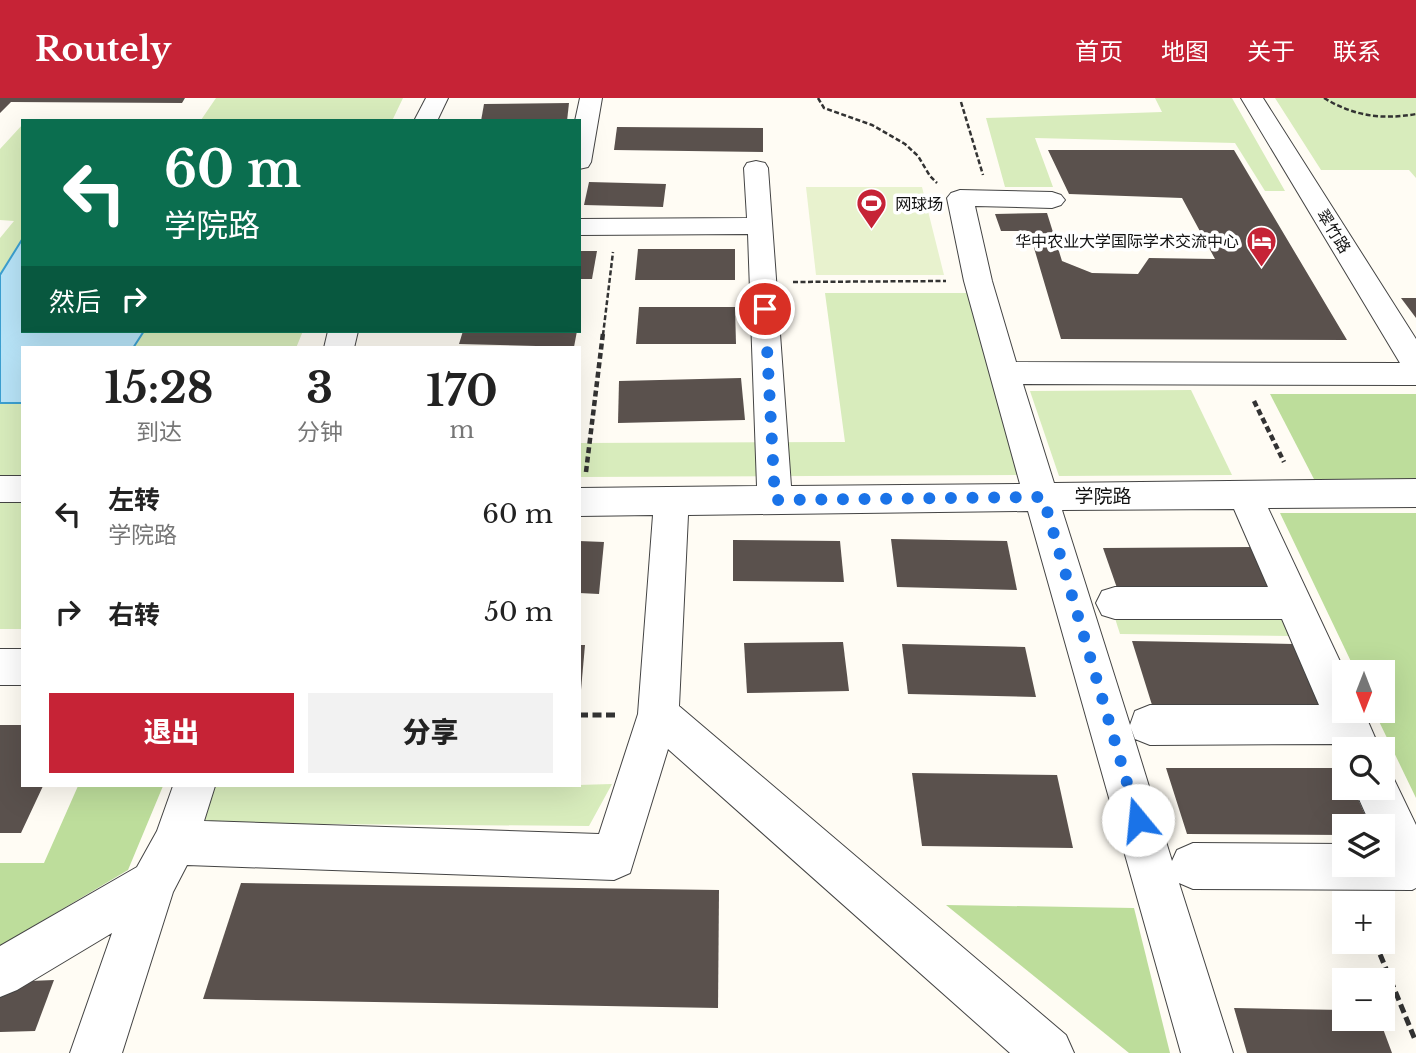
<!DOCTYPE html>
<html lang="zh">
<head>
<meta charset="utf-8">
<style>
  body { margin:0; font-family:"Libre Baskerville","Noto Sans SC",serif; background:#f2f2f2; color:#222; height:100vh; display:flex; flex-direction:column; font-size:26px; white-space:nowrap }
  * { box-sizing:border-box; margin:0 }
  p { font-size:23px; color:#767676 }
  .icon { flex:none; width:38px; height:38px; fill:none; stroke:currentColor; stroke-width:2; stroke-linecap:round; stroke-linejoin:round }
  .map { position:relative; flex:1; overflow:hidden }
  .drawer { position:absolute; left:21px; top:248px; width:560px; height:441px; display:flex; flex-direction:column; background:#fff; border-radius:0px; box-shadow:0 7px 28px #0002 }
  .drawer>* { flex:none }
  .banner { position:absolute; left:21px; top:21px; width:560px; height:214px; border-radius:0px; box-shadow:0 7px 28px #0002; background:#0b6e4f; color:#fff; overflow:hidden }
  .needle { width:46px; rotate:180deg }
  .fabs { position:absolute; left:1332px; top:562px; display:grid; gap:14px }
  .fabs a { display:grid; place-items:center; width:63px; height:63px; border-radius:0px; background:#fff; box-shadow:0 7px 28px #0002; font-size:35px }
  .pin { position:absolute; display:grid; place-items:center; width:60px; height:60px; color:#fff; margin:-30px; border:4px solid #fff; border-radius:50%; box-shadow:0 2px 7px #0007 }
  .me { position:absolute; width:77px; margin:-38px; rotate:343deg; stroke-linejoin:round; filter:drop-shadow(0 0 5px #0008) }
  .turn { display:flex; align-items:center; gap:24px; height:147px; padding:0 28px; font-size:32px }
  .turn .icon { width:91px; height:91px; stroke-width:2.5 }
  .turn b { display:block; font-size:49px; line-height:60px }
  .then { display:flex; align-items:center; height:66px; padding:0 28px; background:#0003; gap:14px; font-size:26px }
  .eta { display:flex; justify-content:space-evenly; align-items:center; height:119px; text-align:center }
  .eta b { font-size:42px; font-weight:800; line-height:49px }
  .primary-button { display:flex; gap:14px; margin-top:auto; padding:14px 28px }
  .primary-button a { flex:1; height:80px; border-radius:0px; background:#c62336; color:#fff; font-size:28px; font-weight:800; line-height:80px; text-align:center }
  .primary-button a+a { background:#f2f2f2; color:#222 }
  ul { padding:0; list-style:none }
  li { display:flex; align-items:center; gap:21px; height:98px; padding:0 28px }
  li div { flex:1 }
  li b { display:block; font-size:26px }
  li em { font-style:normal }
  header { display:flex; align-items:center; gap:42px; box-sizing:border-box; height:98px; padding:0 35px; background:#c62336; color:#fff }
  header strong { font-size:33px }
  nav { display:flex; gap:38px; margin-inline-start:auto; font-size:24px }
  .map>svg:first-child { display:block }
</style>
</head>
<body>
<header>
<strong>Routely</strong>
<nav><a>首页</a><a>地图</a><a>关于</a><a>联系</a></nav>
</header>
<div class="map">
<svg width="1416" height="955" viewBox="0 0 1416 955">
  <rect width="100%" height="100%" fill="#fffcf4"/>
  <g fill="#d8ecbc">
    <polygon points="216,0 403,0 392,23 26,23 201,22"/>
    <polygon points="1155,0 1232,0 1285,93 1265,93 1235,45 1035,40 1053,89 1005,89 986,20 1162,14"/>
    <polygon points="1275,0 1416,0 1416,80 1409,72 1321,72"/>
    <polygon points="23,26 23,233 303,233 296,250 23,250 23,531 0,531 0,140 14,123 0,122 0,51"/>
    <polygon points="825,195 970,195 1022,377 579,379 579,345 845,344"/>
    <polygon points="1191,292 1232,377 1059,378 1030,293"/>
    <polygon points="1113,514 1280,516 1290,538 1120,536"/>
    <polygon points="612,686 589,728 203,725 213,688 510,689"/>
  </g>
  <g fill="#bddd9b">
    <polygon points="1270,296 1416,296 1416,385 1316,385"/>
    <polygon points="1280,415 1416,415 1416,700 1374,613 1382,612 1382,574 1356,574"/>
    <polygon points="78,688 163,688 128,772 0,848 0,765 44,765"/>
    <polygon points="946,807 1134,810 1170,955 1129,955"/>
  </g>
  <polygon fill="#e8f2ce" points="806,89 922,89 944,177 816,177"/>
  <polygon fill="#b8e4f8" stroke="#3ca0d1" stroke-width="2" points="23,140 23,233 144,233 133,250 23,250 23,305 0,305 0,177"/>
  <g fill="#5a514d">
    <polygon points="0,0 185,0 182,5 11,4 0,15"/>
    <polygon points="569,5 567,23 481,23 484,6"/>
    <polygon points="617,29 763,30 763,54 614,52"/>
    <polygon points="1048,52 1234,52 1347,242 1061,241 1029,133 1001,133 995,116 1047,115 1062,163 1092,175 1138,176 1149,160 1215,161 1182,100 1069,96"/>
    <polygon points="589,84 666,86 663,109 584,107"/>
    <polygon points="638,151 735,151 735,182 635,182"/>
    <polygon points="579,153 597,153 592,181 579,181"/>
    <polygon points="1401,200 1416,200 1416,220"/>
    <polygon points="639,209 735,209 736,246 636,246"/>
    <polygon points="463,233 577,233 574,249 459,246"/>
    <polygon points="741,280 745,322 618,325 619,283"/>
    <polygon points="891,441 1007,443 1017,492 897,489"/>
    <polygon points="733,442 840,443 844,484 733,483"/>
    <polygon points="579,443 604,444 599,496 579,495"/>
    <polygon points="1253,449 1272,489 1117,490 1103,450"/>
    <polygon points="1132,543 1293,546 1321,610 1152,607"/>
    <polygon points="843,544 849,593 747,595 744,545"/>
    <polygon points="902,546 1025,549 1036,599 908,596"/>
    <polygon points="579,547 585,547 581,592 579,592"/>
    <polygon points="0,627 23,627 23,688 43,688 21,735 0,735"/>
    <polygon points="1166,670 1344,670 1344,690 1353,690 1370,728 1344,728 1344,737 1187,736"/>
    <polygon points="912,675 1057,677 1073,750 922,748"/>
    <polygon points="241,785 719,792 718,910 203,901"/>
    <polygon points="54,882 35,933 0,934 0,898 6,884"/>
    <polygon points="1234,910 1344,912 1344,920 1379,920 1392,955 1247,955"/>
  </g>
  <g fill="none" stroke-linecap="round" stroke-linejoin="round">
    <defs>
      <g id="minor">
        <polygon points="426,0 448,0 437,23 414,23"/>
        <polygon points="580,0 602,0 591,64 588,69 579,71 579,23 575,23"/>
        <path d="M1241 0H1263L1416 241V287L1023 286 1054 385 1416 381V409L1268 410 1345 574 1344 612H1363L1380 651H1344V665L1336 646 1150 647 1135 641 1131 630 1172 763 1177 752 1193 745 1344 746V766H1382V728H1371L1354 690H1382V671L1391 675 1416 727V790L1412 792 1193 791 1179 785 1233 955H1181L1028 413 688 417 679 608 1066 937 1074 955H1010L668 651 630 775 614 782 187 767 173 794 122 955H70L112 835 17 892 0 899V848L137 769 157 733 173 688H215L204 723 599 736 638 616 653 417 579 418V390L757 388 748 136 579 137V121L747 120 744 70 747 65 756 63 765 65 768 70 791 388 1020 386 964 183 947 100 951 95 960 92 1052 94 1061 97 1065 102 1061 107 1052 110 975 108 992 183 1016 264 1400 265ZM1234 411 1268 489H1115L1102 493 1096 505 1102 517 1115 521H1282L1319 607H1150L1135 613 1130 627 1062 412Z"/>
        <polygon points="328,233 358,233 354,250 324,250"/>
        <rect x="0" y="378" width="23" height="26"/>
        <rect x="0" y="551" width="23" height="36"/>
      </g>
    </defs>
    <use href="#minor" stroke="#444" stroke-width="2"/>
    <g stroke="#333" stroke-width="2.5" stroke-dasharray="5 2.5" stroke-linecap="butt">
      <polyline points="818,0 824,10 872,27 905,46 918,58 930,78 937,85"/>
      <path d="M1324 0C1354 18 1381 22 1416 16"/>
      <polyline points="961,4 983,77"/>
      <polyline points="793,184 946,183"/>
      <polyline points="603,237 613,154"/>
    </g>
    <g stroke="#333" stroke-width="4.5" stroke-dasharray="6 3.5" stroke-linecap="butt">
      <polyline points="1254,303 1284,364"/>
      <polyline points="586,374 603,235"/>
    </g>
    <g stroke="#333" stroke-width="5" stroke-dasharray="9 4.5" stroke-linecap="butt">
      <polyline points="579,617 618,617"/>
      <polyline points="1375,844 1416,944"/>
    </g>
    <use href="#minor" fill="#fff" fill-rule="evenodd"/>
  </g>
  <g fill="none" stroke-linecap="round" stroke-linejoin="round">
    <polyline stroke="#1a73e8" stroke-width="12" stroke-dasharray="0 21.6" points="765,211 775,402 1043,399 1138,722"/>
  </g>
  <defs>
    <symbol id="stadium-pin" viewBox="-11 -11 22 30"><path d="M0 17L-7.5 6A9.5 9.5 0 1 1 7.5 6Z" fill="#c62336" stroke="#fff"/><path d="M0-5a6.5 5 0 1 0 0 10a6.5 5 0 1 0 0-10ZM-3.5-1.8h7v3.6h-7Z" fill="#fff"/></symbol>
    <symbol id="hotel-pin" viewBox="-11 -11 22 30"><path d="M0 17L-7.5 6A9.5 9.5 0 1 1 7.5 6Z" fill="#c62336" stroke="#fff"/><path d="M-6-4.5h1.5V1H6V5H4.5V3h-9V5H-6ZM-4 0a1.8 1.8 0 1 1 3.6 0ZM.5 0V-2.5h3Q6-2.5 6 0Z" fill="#fff"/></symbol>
  </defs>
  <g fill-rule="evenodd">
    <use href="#stadium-pin" x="854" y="88" width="35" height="47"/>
    <use href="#hotel-pin" x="1244" y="126" width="35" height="47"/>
  </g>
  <g text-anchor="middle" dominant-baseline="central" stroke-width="7" stroke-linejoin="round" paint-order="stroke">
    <g font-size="16" fill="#111" stroke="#fff" text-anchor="start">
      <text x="895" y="106">网球场</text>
      <text x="1239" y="143" text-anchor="end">华中农业大学国际学术交流中心</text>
    </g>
    <g font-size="16" fill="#111" stroke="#fff">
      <text transform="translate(1334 133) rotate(58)">翠竹路</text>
    </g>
    <g font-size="19" fill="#111" stroke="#fff">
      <text x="1103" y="398">学院路</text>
    </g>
  </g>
</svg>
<div class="fabs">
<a><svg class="needle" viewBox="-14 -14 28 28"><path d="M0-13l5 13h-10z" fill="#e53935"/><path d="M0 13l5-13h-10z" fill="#767676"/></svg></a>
<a><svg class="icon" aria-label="search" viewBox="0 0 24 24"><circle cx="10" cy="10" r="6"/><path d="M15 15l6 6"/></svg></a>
<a><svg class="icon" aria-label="layers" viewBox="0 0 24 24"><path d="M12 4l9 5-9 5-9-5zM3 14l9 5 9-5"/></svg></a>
<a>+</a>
<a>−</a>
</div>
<div class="pin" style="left:765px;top:211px;background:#d93025"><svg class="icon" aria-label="arrive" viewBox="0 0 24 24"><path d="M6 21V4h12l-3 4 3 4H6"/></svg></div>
<svg class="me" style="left:1138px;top:722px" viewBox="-20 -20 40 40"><circle r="19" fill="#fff"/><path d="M0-13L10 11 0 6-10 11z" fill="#1a73e8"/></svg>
<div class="banner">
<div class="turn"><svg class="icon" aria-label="left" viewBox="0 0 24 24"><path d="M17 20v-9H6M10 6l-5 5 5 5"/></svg><div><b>60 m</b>学院路</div></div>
<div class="then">然后<svg class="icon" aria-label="right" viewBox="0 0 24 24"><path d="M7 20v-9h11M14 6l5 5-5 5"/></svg></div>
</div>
<section class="drawer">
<div class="eta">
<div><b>15:28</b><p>到达</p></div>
<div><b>3</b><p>分钟</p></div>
<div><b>170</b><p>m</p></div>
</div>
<ul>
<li><svg class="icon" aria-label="left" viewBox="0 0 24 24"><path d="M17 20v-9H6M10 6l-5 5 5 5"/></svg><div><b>左转</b><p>学院路</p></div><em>60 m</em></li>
<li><svg class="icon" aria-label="right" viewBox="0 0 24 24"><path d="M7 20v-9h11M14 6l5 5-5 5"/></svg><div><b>右转</b></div><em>50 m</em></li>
</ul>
<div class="primary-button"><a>退出</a><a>分享</a></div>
</section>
</div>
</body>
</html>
